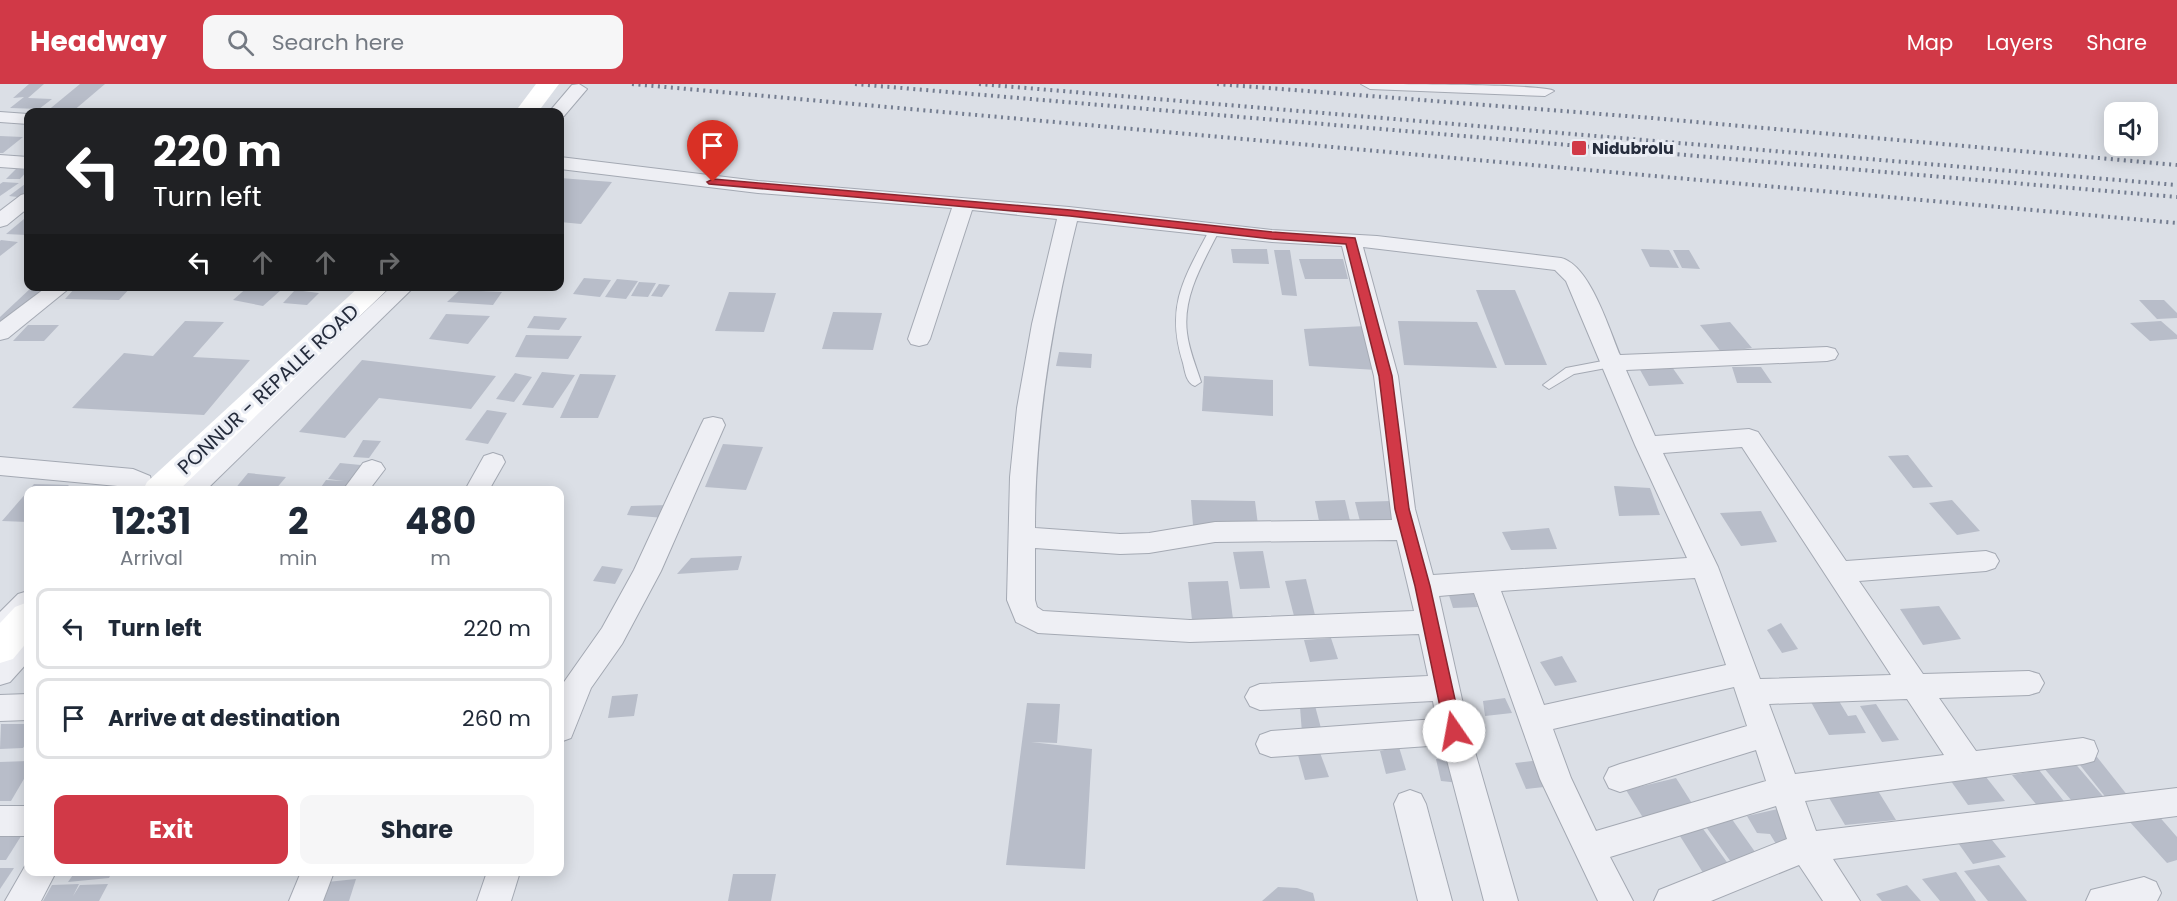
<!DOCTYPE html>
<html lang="en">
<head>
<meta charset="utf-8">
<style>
  body { margin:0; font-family:Poppins,sans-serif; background:#f6f6f7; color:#1f2937; height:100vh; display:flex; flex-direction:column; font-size:22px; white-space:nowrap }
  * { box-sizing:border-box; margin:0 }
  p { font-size:20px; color:#747a83 }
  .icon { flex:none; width:33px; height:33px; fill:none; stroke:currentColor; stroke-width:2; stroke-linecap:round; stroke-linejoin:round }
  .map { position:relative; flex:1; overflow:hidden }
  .details { position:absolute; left:24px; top:402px; width:540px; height:390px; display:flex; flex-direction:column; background:#fff; border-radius:12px; box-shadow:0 3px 15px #0003 }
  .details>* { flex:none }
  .banner { position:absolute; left:24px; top:24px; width:540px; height:183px; border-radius:12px; box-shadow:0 3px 15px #0003; background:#202124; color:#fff; overflow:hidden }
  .controls { position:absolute; left:2104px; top:18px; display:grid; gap:12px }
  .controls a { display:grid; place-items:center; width:54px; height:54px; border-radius:12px; background:#fff; box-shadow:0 3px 15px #0003; font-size:30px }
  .pin { position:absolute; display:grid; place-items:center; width:51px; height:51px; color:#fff; margin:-62px -26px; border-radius:50% 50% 50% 0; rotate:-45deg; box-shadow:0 0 6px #0007 }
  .pin .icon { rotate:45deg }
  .me { position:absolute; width:66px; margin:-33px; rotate:348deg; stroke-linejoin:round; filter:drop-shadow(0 0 4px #0008) }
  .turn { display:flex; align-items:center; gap:21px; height:126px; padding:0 30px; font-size:27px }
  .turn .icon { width:78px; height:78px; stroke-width:2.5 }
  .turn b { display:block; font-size:42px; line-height:51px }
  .lanes { display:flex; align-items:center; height:57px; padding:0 30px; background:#0003; justify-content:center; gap:30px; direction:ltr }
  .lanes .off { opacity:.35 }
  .eta { display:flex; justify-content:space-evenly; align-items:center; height:102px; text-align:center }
  .eta b { font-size:36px; font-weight:700; line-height:42px }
  .cta { display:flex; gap:12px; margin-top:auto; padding:12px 30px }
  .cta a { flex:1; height:69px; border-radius:12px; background:#d13947; color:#fff; font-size:24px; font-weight:700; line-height:69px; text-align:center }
  .cta a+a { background:#f6f6f7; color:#1f2937 }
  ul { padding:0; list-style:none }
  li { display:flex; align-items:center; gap:18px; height:81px; margin:0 12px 9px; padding:0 18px; border:3px solid #e0e1e3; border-radius:12px }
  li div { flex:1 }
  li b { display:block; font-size:22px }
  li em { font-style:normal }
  header { display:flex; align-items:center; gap:36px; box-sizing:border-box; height:84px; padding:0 30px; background:#d13947; color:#fff }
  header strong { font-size:28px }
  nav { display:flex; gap:33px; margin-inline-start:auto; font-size:21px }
  .search { width:420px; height:54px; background:#f6f6f7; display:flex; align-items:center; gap:15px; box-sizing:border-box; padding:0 21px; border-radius:12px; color:#747a83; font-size:22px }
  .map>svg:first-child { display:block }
</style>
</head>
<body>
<header>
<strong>Headway</strong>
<div class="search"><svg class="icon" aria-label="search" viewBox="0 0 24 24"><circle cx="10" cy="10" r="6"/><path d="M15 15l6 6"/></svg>Search here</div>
<nav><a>Map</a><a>Layers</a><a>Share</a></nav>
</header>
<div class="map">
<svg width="2177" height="817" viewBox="0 0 2177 817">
  <rect width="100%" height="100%" fill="#dbdfe6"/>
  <g fill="#b8bdc9">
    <polygon points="29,0 44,0 28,14 52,15 39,25 10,24 24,13 13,14"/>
    <polygon points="80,0 105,0 72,28 46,28"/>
    <polygon points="0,52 23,53 3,69 0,69"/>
    <polygon points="16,85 28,86 20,95 6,95"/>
    <polygon points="560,94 612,98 581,140 560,138"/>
    <polygon points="3,98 19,99 0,112 0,100"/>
    <polygon points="25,100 28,100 26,114 9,112"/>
    <polygon points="24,135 28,135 28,148 26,151 6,150"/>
    <polygon points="0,157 1,156 18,158 0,172"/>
    <polygon points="1231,165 1267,165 1269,180 1233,179"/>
    <polygon points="1641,165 1669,166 1679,184 1650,183"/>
    <polygon points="1274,166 1290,166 1297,212 1282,211"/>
    <polygon points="1673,166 1689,166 1700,185 1682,184"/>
    <polygon points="1299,175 1343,175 1348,195 1305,195"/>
    <polygon points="584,194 611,196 600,213 573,210"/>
    <polygon points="617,195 638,197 626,215 605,213"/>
    <polygon points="639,198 656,199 648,213 631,212"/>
    <polygon points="659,200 670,201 662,213 651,212"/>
    <polygon points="33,202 52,203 0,243 0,233"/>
    <polygon points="77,202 132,202 119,216 65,215"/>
    <polygon points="249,202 258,202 281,206 263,222 233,216"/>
    <polygon points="295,206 319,209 307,221 283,219"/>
    <polygon points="460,206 502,208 493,221 447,218"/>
    <polygon points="1476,206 1515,206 1547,281 1505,281"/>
    <polygon points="729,208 776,209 764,248 715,247"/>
    <polygon points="2139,216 2164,216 2177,229 2177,234 2157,235"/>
    <polygon points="833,228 882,229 873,266 822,265"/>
    <polygon points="446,230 490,232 468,260 429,255"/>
    <polygon points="534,232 567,234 559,246 527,244"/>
    <polygon points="185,237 224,238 193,273 250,276 204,331 72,324 124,269 153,272"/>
    <polygon points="1398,237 1477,238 1497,284 1404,281"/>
    <polygon points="2161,237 2177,251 2177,255 2150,257 2130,239"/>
    <polygon points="1730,238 1752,264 1721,268 1700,241"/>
    <polygon points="28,241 59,241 44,257 13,257"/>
    <polygon points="1366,242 1377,286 1309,282 1304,245"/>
    <polygon points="526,251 582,252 568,275 515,273"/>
    <polygon points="1059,268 1092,270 1091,284 1056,282"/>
    <polygon points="362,276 496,292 471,325 379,314 345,354 299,348"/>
    <polygon points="1672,283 1684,300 1649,302 1639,284"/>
    <polygon points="1732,283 1761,283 1772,299 1737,299"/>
    <polygon points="542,288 575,291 553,324 522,321"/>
    <polygon points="515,289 532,293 514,318 496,315"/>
    <polygon points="580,290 616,291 598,334 560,334"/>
    <polygon points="1204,292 1273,296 1273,332 1202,327"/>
    <polygon points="487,326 507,329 488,360 465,356"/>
    <polygon points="363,356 381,357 369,374 353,373"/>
    <polygon points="723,360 763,363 746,406 705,403"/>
    <polygon points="1908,371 1933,403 1913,404 1888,372"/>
    <polygon points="340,379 371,382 350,406 319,406 326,396 344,397 328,395"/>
    <polygon points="248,389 286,393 275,406 234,406"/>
    <polygon points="34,400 69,401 64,406 28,406 28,438 2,437"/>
    <polygon points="1614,402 1650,404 1660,431 1619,432"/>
    <polygon points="1191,416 1255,417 1258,441 1193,441"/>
    <polygon points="1345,416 1351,441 1320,442 1315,417"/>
    <polygon points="1952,416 1980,447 1957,451 1929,419"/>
    <polygon points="1391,417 1397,440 1361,441 1355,418"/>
    <polygon points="669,421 665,434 627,431 631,422"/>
    <polygon points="1761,427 1777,458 1741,462 1720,429"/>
    <polygon points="1549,444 1557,465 1511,466 1502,448"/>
    <polygon points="1263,467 1270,504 1240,505 1233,468"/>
    <polygon points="742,472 738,486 677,490 691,474"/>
    <polygon points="602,482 623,485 615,500 593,497"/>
    <polygon points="1306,495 1315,531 1294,532 1285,497"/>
    <polygon points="1228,497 1233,535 1192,536 1188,498"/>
    <polygon points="1471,502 1478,523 1453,524 1447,505"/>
    <polygon points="1939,522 1961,555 1923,561 1900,525"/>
    <polygon points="1781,539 1798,565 1782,569 1767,546"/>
    <polygon points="1331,554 1338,575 1310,578 1304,556"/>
    <polygon points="1562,572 1577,598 1555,602 1540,578"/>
    <polygon points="638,610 634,632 608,634 612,612"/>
    <polygon points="1505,614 1512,629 1485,632 1483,617"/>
    <polygon points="1839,617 1848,632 1856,631 1866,649 1829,651 1811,618"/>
    <polygon points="1314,618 1322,648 1302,649 1300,623"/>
    <polygon points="1027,619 1060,620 1057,659 1031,658 1092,665 1085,785 1006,781"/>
    <polygon points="1876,620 1899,656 1882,658 1860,622"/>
    <polygon points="1,640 28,640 28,657 23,664 0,665"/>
    <polygon points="1399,663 1406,686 1386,690 1380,667"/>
    <polygon points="1319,666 1329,693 1305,696 1298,671"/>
    <polygon points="2097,673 2132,717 2111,720 2076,676"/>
    <polygon points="1436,675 1453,676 1460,699 1441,697"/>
    <polygon points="1540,676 1553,702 1526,705 1515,679"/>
    <polygon points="28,677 28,688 11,717 0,717 0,678"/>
    <polygon points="2073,677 2107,717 2077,723 2043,683"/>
    <polygon points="2039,686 2067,721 2040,725 2012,691"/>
    <polygon points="1948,693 1986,693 2005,717 1968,721"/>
    <polygon points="1676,694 1695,724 1645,737 1626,706"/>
    <polygon points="1875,702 1896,736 1845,741 1825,707"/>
    <polygon points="1782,724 1797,752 1776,760 1770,750 1757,749 1747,732"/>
    <polygon points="2157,730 2177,753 2177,776 2167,779 2129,737"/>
    <polygon points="1729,731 1760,775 1736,785 1704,740"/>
    <polygon points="1701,742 1734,788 1707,795 1678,749"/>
    <polygon points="23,749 6,776 0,776 0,750"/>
    <polygon points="1987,750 2006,773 1973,780 1956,756"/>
    <polygon points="1999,781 2027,817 1988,817 1964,787"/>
    <polygon points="0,784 14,784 0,805"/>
    <polygon points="75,788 112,788 109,794 68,798"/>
    <polygon points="1956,788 1976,817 1940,817 1922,795"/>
    <polygon points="733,790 776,790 771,817 728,817"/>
    <polygon points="356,795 349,817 321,817 327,798"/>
    <polygon points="79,800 73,812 80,801 108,800 99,817 43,817 52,801"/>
    <polygon points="1907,801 1921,817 1882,817 1876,810"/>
    <polygon points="1278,803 1297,804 1313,809 1315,817 1262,817"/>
  </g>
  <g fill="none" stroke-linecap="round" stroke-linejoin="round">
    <defs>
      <g id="service">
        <path d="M1215 142 1220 145C1204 177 1182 212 1187 249 1189 266 1196 282 1201 298L1195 302C1186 299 1185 287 1183 279 1165 222 1184 194 1210 145Z"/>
        <polygon points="1613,275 1619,279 1617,282 1574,290 1549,305 1543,301 1566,284"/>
      </g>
      <g id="minor">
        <polygon points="579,0 587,5 564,32 560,33 560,28 549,28 572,1"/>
        <path d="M1361 0C1386 0 1546 0 1554 7L1545 12 1370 5Z"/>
        <polygon points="0,28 28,30 28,40 0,38"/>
        <polygon points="0,71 28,73 28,85 0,83"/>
        <path d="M560 73 758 97 1069 123 1272 146 1377 152 1561 174C1590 181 1609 245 1620 271L1827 263 1835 265 1838 270 1835 275 1827 277 1626 286 1655 352 1749 345 1758 348 1846 477 1986 467 1995 470 1999 477 1995 484 1986 487 1859 497 1923 590 2029 587 2039 590 2044 599 2039 608 2029 611 1939 614 1976 667 2083 654 2094 657 2098 667 2094 677 2083 680 1805 717 1816 747 2177 704V732L1833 775 1860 817H1823L1799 781 1711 817H1654L1659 806 1787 755 1776 722 1610 773 1633 817H1598L1540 695 1474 509 1439 512 1469 647 1518 817H1484L1443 661 1271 673 1260 669 1256 660 1260 651 1271 647 1436 635 1433 617 1260 626 1250 622 1245 613 1250 604 1260 600 1428 592 1419 550 1190 558 1038 549 1016 538 1007 516 1010 393 1017 324 1032 240 1057 135 972 126 930 255 927 260 919 262 911 260 908 255 952 124 758 109 560 85ZM1077 137 1272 158 1342 162 1374 292 1392 436 1215 438 1149 449 1120 450 1035 444C1035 339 1052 238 1077 137ZM1363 163 1555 186 1566 197 1635 361 1687 474 1433 491 1415 425 1398 292ZM1742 363 1891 591 1760 595 1718 483 1663 369ZM1397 456 1414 527 1190 536 1043 527 1037 523 1035 516V464L1120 470 1149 469 1215 458ZM1695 494 1726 581 1544 621 1501 507ZM1734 603 1747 642 1620 680 1609 684 1604 694 1609 704 1620 708 1756 666 1766 697 1596 747 1571 694 1553 645ZM1907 615 1944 671 1795 690 1769 620Z"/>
        <polygon points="28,109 28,124 7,141 0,143 0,127 21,111"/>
        <polygon points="48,202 72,202 8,254 0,256 0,238"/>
        <polygon points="392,202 415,202 206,406 179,406 182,399"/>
        <polygon points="713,333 722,335 725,341 661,487 622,560 591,604 571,654 560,658 560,610 564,598 602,544 634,486 701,341 704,335"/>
        <polygon points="493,369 502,372 505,378 489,406 465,406 484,372"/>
        <polygon points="0,373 133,385 150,392 154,406 129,406 128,403 0,391"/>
        <polygon points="372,376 381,379 385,385 369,406 343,406 363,379"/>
        <polygon points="28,507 28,535 10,554 0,557 0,528 18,510"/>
        <polygon points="28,548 28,578 10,598 0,601 0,570 18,552"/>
        <polygon points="28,610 28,636 0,637 0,611"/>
        <polygon points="1410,706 1421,710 1426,720 1452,817 1418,817 1394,720 1399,710"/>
        <rect x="0" y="722" width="28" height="30"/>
        <polygon points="28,777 28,788 56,788 41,817 5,817"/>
        <polygon points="301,788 334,788 323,817 289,817"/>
        <polygon points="487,788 520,788 511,817 477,817"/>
        <polygon points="2144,793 2156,798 2161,809 2157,817 2086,817 2091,806"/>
      </g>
    </defs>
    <use href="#service" stroke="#a4a9b3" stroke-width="2"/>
    <use href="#minor" stroke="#a4a9b3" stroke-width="2"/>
    <use href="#service" fill="#eeeff4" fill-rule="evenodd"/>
    <use href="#minor" fill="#eeeff4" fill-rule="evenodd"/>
    <g fill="#fff" fill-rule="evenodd">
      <polygon points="536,0 559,0 538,28 515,28"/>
      <polygon points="360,202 391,202 179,406 143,406 147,398"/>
      <polygon points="28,518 28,557 13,575 0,579 0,539 15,523"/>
    </g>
    <g stroke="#747d90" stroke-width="4" stroke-dasharray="2 4.5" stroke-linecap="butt">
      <polyline points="632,0 2177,139"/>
      <polyline points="855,0 2177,113"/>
      <polyline points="979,0 2177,101"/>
      <polyline points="1217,0 1652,34 2177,81"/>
    </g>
  </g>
  <polygon fill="#d13947" stroke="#88252e" stroke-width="1.5" points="713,95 1070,126 1272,148 1355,154 1392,292 1409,425 1430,502 1462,647 1459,652 1448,652 1445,647 1415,502 1395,425 1379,292 1346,160 1272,155 1070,132 709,100 707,98"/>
  <rect fill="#d13947" stroke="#eaedf4" stroke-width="2" x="1571" y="56" width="16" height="16" rx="3"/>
  <g text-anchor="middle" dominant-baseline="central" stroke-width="6" stroke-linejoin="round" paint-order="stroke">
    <g font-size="16" font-weight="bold" fill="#252c3c" stroke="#eaedf4" text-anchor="start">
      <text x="1592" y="64">Nidubrolu</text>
    </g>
    <g font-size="20" fill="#252c3c" stroke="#eaedf4">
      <text transform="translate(268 305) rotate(-43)">PONNUR - REPALLE ROAD</text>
    </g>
  </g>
</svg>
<div class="controls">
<a><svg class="icon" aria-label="sound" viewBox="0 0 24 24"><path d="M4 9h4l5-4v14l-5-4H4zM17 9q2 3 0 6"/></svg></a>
</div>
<div class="pin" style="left:713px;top:98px;background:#d93025"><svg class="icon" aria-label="arrive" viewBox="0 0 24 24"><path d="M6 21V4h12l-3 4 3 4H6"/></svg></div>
<svg class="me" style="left:1454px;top:647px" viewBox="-20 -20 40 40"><circle r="19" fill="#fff"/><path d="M0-13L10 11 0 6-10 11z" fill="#d13947"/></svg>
<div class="banner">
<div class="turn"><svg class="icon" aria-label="left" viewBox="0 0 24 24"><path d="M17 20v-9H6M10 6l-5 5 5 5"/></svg><div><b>220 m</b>Turn left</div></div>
<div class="lanes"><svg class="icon" aria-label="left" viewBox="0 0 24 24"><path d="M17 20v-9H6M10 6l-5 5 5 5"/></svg><svg class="icon off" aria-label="ahead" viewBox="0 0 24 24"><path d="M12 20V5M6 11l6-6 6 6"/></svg><svg class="icon off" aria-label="ahead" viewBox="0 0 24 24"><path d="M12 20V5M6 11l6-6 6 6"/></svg><svg class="icon off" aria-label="right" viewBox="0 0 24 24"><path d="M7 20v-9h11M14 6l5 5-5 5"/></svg></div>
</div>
<section class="details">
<div class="eta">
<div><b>12:31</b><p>Arrival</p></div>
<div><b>2</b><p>min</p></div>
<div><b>480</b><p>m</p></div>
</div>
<ul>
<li><svg class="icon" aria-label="left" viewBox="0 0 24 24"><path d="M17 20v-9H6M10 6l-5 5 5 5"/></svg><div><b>Turn left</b></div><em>220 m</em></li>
<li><svg class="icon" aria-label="arrive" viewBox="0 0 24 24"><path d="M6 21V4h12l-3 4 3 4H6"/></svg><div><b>Arrive at destination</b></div><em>260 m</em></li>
</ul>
<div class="cta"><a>Exit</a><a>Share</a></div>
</section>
</div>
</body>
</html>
